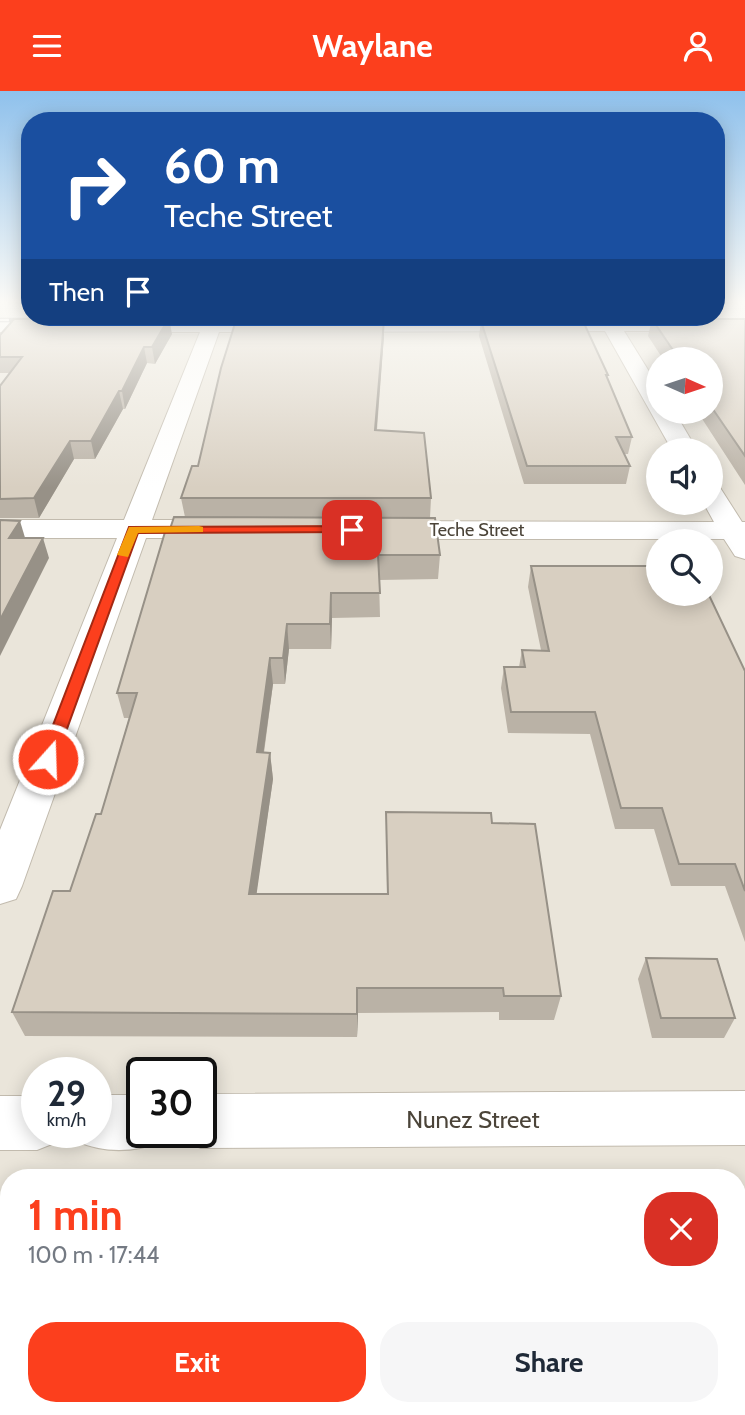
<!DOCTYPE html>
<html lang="en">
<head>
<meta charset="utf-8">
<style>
  body { margin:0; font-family:Cabin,sans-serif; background:#f6f6f7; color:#1f2937; height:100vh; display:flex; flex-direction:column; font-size:26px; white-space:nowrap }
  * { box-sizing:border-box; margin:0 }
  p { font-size:23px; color:#747a83 }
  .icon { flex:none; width:38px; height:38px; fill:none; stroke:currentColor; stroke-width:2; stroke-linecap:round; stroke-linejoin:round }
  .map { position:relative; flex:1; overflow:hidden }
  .sheet { position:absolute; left:0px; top:1078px; width:746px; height:247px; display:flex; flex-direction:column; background:#fff; border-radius:28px 28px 0 0; box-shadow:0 4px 18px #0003 }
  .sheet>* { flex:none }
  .hud { position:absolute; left:21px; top:21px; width:704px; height:214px; border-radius:28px; box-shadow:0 4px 18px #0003; background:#1a4fa0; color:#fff; overflow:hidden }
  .needle { width:46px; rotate:93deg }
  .controls { position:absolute; left:646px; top:256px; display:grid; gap:14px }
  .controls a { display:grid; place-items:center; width:77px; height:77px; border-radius:50%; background:#fff; box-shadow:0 4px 18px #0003; font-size:35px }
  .speed { position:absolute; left:21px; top:966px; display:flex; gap:14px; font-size:35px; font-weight:700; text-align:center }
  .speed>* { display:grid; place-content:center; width:91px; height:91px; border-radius:50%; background:#fff; box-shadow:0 4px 18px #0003; line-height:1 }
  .speed small { font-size:18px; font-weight:400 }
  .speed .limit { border:4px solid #111; border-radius:10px; background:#fff; color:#111 }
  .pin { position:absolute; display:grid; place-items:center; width:60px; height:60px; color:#fff; margin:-30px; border-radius:14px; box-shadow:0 4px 10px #0006 }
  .me { position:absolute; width:77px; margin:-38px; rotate:20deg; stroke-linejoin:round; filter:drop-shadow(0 0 5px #0008) }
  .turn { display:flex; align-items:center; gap:24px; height:147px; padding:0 28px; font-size:32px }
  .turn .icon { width:91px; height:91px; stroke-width:2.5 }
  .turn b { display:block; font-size:49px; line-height:60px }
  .then { display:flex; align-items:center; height:66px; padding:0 28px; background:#0003; gap:14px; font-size:26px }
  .round { display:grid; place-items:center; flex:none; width:74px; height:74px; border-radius:28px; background:#f6f6f7 }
  .headline { display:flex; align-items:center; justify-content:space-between; height:119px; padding:0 28px }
  h1 { font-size:42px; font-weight:700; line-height:52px; color:#fc3f1d }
  .action { display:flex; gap:14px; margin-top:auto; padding:14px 28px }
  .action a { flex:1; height:80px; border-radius:28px; background:#fc3f1d; color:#fff; font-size:28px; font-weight:700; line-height:80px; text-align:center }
  .action a+a { background:#f6f6f7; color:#1f2937 }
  header { display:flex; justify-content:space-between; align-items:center; height:91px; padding:0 28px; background:#fc3f1d; color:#fff; font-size:32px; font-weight:700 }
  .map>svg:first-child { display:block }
</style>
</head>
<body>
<header><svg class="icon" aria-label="menu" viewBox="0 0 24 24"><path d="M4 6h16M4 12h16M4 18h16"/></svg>Waylane<svg class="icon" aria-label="person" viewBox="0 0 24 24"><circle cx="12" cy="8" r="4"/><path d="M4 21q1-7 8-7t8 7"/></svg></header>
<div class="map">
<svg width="745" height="1324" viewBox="0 0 745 1324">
  <rect width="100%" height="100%" fill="#f6f3ec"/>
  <path fill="#eae5da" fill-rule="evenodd" d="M745 242V1324H0V243ZM658 268H710V320H658ZM658 359H710V411H658ZM658 450H710V502H658ZM37 982H96V1041H37ZM142 982H201V1041H142ZM9 1087H737V1316H9Z"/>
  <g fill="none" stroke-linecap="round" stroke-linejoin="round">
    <defs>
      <g id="minor">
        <polygon points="206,226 224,226 223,229 598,228 597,226 615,226 617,228 745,228 745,240 624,240 658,295 658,320 674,320 697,359 672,359 605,240 219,241 152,429 221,429 231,432 235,438 231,444 221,447 146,447 22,795 16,808 0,813 0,739 117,447 0,447 0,429 124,429 200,241 117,241 107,235 117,229 204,229"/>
        <polygon points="0,229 60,229 70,235 60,241 0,241"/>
        <polygon points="710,393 719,395 742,431 745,431 745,468 735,465 724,448 383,448 373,445 369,439 373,433 383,430 714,431 703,411 710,411"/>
        <polygon points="745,1000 745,1054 201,1057 182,1049 178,1041 201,1041 201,1003"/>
        <path d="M96 1004H142V1041H165L162 1050C134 1062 104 1062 76 1050L73 1041H96Z"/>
        <polygon points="0,1005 37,1005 37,1041 61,1041 57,1051 37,1059 0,1059"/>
      </g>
    </defs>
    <use href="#minor" stroke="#c2bbae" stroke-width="2"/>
    <use href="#minor" fill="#fff" fill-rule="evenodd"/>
    <defs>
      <g id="rail">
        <polyline points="357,228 445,228"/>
        <polyline points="0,229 32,229"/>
        <polyline points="151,229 256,229"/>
      </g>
    </defs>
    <use href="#rail" stroke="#9a9a9a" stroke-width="4.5"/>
    <use href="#rail" stroke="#fff" stroke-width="2.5" stroke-dasharray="9" stroke-linecap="butt"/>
  </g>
  <g fill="#bab2a6">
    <polygon points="652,228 745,228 745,394 697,320 710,320 710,268 663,268 648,245"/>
    <polygon points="375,229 384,229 384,245 377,339 431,407 430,427 440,464 438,488 379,489 380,526 332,527 331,558 289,558 285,593 273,593 264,662 270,662 273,688 256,803 387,803 386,721 492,732 561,905 554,929 499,929 499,921 358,922 357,946 25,945 12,921 70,800 101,723 129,627 124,627 117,602 169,441 185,426 181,407 198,375"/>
    <polygon points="481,230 608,284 607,287 632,346 628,363 625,363 630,375 626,393 524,393 479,245"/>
    <polygon points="172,243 155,273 147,272 125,318 123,318 95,368 74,368 39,427 0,427 0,295 9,282 0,282 0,244"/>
    <polygon points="531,475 745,580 745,851 725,795 671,795 654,738 615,738 590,643 508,642 501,597 504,576 519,576 522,559 541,559 528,496"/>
    <polygon points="646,867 735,927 724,947 652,947 638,888"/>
    <polygon points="742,1137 745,1137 745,1229 737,1194 737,1143"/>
    <polygon points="623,1316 695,1316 696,1324 624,1324"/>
  </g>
  <g fill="#979187">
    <polygon points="169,227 172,243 155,273 152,256"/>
    <polygon points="384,229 384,245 375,358 375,339"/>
    <polygon points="144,256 147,272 125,318 122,300"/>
    <polygon points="119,300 123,318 95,368 91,350"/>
    <polygon points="70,350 74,368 39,427 34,407"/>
    <polygon points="20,430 26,450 9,447"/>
    <polygon points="43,447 49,467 0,565 0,529"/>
    <polygon points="331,502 332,527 331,558 330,533"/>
    <polygon points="287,533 289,558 285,593 283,567"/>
    <polygon points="270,567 273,593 260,687 257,661"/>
    <polygon points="270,662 273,688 253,828 249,803"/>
    <polygon points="357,897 358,922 357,946"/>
  </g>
  <g fill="#d8cfc1" stroke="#979187" stroke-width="2">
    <polygon points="237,226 375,226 375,229 384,229 375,339 424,342 431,407 181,407 192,375 198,375 221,277"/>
    <polygon points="169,227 152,256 144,256 122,300 119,300 91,350 70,350 34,407 0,408 0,295 22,266 0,266 0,244 14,228"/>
    <polygon points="652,228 745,228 745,365 710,314 710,268 679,268"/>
    <polygon points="481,230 583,230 608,284 606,284 632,346 616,346 630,375 527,375"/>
    <polygon points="174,426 435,427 440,464 378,464 380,502 331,502 330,533 287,533 283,567 270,567 257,661 270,662 249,803 388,803 386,721 491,722 492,732 535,733 561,905 504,905 503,897 357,897 357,923 12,921 53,800 70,800 96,723 101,723 137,602 117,602 165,441 169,441"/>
    <polygon points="0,429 20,430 9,447 43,447 0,529"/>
    <polygon points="531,475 658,475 658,502 708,502 745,580 745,800 735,773 679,773 662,717 621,717 595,621 511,621 504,576 525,576 522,559 549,560"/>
    <polygon points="646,867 717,868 735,927 661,927"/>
    <rect x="392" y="1316" width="74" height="8"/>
    <polygon points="635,1316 695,1316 696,1324 637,1324"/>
  </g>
  <linearGradient id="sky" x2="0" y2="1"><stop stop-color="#8fc1ec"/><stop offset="0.53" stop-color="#fbfaf6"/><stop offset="1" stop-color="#fbfaf6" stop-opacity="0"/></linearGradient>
  <rect width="745" height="397" fill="url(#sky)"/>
  <polygon fill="#fc3f1d" stroke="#a42913" stroke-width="2" points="352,435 357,439 356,441 138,442 56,668 48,673 42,672 40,668 129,436"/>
  <polygon fill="#f59e0b" points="199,435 203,436 203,441 138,442 128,466 117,464 129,436"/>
  <g text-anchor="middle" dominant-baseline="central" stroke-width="5" stroke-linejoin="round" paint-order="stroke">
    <g font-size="18" fill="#4b4439" stroke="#fff">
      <text x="477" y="439">Teche Street</text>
    </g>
    <g font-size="24" fill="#4b4439" stroke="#fff">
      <text x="473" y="1028">Nunez Street</text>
    </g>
  </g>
</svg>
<div class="controls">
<a><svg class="needle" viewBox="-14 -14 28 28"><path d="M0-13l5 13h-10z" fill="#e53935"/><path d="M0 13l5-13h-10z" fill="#747a83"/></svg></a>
<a><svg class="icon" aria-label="sound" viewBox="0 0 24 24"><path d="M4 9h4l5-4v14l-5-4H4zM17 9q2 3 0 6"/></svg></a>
<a><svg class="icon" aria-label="search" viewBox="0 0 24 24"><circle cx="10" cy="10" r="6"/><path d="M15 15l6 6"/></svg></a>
</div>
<div class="speed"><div>29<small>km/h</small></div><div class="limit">30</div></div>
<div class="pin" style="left:352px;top:439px;background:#d93025"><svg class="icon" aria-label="arrive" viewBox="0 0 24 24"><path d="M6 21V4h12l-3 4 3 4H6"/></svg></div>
<svg class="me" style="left:48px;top:668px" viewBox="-20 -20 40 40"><circle r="17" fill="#fc3f1d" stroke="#fff" stroke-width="3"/><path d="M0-11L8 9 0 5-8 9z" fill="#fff"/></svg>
<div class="hud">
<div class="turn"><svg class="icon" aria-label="right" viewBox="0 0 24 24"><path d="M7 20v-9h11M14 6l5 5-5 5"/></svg><div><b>60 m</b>Teche Street</div></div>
<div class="then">Then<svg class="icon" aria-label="arrive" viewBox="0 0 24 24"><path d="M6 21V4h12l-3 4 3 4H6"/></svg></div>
</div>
<section class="sheet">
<div class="headline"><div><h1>1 min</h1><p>100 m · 17:44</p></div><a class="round" style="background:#d93025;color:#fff"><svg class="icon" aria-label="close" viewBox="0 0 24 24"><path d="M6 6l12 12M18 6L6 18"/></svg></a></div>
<div class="action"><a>Exit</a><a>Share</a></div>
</section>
</div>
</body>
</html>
